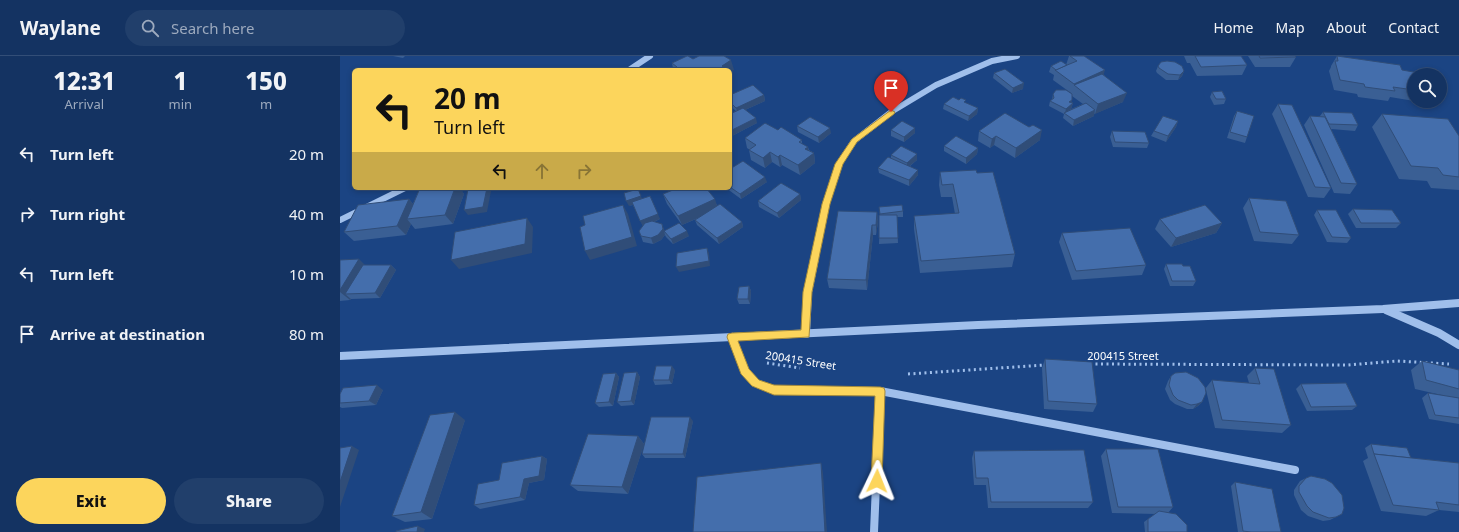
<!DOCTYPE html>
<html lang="en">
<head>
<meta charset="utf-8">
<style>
  body { margin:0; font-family:"Noto Sans",sans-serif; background:#213f6b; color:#f1f3f6; height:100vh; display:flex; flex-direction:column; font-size:15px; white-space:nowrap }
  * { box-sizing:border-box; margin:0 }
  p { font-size:13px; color:#9daabe }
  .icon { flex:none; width:22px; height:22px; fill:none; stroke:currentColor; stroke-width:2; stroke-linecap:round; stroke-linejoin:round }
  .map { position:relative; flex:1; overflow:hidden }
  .drawer { display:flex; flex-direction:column; background:#143362; width:340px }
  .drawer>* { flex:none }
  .banner { position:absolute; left:12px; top:12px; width:380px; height:122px; border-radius:6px; box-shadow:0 2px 6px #0003,0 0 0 1px #334e77; background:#fcd55c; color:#111; overflow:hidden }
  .controls { position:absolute; left:1067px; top:12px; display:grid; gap:8px }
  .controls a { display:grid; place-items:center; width:40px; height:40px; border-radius:50%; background:#143362; box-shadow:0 2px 6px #0003,0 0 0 1px #334e77; font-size:20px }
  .pin { position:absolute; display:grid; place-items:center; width:34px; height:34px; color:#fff; margin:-41px -17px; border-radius:50% 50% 50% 0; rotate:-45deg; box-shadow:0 0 4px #0007 }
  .pin .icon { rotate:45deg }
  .me { position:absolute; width:44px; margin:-22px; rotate:2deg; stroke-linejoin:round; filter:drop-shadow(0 0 3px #0008) }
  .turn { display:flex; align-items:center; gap:14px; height:84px; padding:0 16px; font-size:18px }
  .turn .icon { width:52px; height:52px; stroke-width:2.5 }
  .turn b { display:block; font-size:28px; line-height:34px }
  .lanes { display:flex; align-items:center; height:38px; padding:0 16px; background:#0003; justify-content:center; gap:20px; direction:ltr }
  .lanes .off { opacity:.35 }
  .eta { display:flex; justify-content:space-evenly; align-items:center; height:68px; text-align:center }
  .eta b { font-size:24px; font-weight:800; line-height:28px }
  .cta { display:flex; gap:8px; margin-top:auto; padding:8px 16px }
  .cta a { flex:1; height:46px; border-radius:24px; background:#fcd55c; color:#111; font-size:16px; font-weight:800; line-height:46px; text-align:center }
  .cta a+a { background:#213f6b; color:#f1f3f6 }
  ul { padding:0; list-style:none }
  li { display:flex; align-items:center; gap:12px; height:60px; padding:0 16px }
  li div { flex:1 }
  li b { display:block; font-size:15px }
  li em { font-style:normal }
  header { display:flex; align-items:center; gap:24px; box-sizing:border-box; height:56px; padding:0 20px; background:#143362; border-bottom:1px solid #334e77 }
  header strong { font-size:19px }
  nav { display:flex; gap:22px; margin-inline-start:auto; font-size:14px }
  .search { width:280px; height:36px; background:#213f6b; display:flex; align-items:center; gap:10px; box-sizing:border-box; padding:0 14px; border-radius:22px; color:#9daabe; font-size:15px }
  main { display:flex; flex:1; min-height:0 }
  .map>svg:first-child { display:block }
</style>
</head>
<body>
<header>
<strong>Waylane</strong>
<div class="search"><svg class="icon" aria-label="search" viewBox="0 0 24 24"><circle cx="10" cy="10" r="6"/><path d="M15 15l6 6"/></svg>Search here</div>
<nav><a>Home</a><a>Map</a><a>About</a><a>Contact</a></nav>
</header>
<main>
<section class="drawer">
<div class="eta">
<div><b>12:31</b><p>Arrival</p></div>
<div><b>1</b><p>min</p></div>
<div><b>150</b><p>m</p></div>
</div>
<ul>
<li><svg class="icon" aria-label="left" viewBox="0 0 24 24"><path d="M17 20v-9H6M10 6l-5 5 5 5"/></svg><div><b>Turn left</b></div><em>20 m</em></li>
<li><svg class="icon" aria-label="right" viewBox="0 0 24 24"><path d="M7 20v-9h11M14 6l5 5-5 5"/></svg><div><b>Turn right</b></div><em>40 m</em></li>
<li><svg class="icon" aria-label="left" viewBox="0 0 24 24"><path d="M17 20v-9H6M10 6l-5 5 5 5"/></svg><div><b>Turn left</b></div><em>10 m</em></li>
<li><svg class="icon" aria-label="arrive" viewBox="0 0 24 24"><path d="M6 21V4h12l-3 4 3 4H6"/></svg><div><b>Arrive at destination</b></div><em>80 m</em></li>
</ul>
<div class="cta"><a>Exit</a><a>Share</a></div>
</section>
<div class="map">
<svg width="1119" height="476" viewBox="0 0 1119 476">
  <rect width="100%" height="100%" fill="#1b4483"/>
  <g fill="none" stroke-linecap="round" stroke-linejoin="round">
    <g stroke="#a0bfeb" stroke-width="3" stroke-dasharray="2 3.5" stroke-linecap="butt">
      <polyline points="427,307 460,312"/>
      <polyline points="750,308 1008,309 1057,305 1109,308"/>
      <polyline points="568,318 705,309"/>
    </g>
    <g stroke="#a0bfeb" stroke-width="6">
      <polyline points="289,14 310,0"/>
      <polyline points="0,164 65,132"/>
      <polyline points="475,203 486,148 499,108 514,85 551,56 596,29 652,5 677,0"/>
    </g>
    <g stroke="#a0bfeb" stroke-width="8">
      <polyline points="1046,254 1099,277 1119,289"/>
      <polyline points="466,278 468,236 475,202"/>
      <polyline points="392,281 405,315 416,327 434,334 540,335 955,414"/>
      <polyline points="0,300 638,269 1043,253 1119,247"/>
      <polyline points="534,476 540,335"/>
    </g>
  </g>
  <g fill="#3a5f94" fill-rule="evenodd">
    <polygon points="53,0 65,0 63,2"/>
    <path d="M729 0H744L764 19 783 46 754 58V60L733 70 723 62 724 58 709 50 710 45 712 44 713 38 731 37 713 24 714 19 709 16 711 10 726 9ZM732 40 743 48 729 54 731 53 733 47H731Z"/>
    <polygon points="844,0 901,0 907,9 902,19 857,20 850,7 847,7"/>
    <polygon points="908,0 955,0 956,1 950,11 915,11"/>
    <polygon points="997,0 1062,14 1074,19 1074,45 1050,41 1048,45 1018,41 1017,38 994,34 989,15 991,11 991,10"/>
    <polygon points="353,3 394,14 333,13 332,7"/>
    <polygon points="818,10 844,15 842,20 838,24 826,24 817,17 816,15"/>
    <polygon points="654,17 683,33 672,37 653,22"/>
    <polygon points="872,36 886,43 884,48 874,49 870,41"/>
    <polygon points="390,39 424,39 425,45 405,54 417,67 392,80 390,79 390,58 396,55 390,50"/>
    <polygon points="1076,45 1086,45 1085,46"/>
    <polygon points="626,47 638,52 637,58 628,65 603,53 604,48"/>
    <polygon points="938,48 991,132 984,142 968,141 932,58"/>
    <polygon points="897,55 907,81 905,87 887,82 894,60"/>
    <polygon points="983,56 1018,69 1015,75 991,73 1017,128 1010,138 994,137 964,69 970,60 980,60"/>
    <polygon points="1042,58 1119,80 1119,134 1091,132 1087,125 1059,123 1032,71"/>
    <polygon points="838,65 836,71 826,86 811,80 814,75"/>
    <polygon points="457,70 491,77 479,87 458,76"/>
    <polygon points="438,74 462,84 462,88 468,91 469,94 474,97 475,107 460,119 442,109 440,111 432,106 425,112 411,104 409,94 410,94 407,92 405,82"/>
    <polygon points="551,74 575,77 564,86 551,80"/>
    <polygon points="639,75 700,84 675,102 654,89 650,92 638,85"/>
    <polygon points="772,75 809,87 807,92 773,91 770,81"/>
    <polygon points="604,90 638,92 637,98 626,108 604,95"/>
    <polygon points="551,99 577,104 570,110 578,119 569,130 539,117 538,112 551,103"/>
    <polygon points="390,113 427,126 401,143 386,132 390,132"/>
    <polygon points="600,116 637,117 675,198 672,211 580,217 574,173 574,160 615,158 612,141 601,141 599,129"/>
    <polygon points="80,132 120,132 124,138 113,168 75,173 71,168 66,179 14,185 4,176 69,143 73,148"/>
    <polygon points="331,132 366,132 377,149 402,166 403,171 379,188 357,169 355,164 356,163 342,169 327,148 323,138 333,134"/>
    <polygon points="460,138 461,144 439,162 419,151 418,145"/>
    <polygon points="909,142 959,179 952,188 914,185 903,152"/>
    <polygon points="302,143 320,163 314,166 324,173 324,175 349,180 333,188 326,181 325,179 321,184 313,188 303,186 301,180 303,170 293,149 289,150"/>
    <polygon points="539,151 563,155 563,161 557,161 558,187 539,188 540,159"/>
    <polygon points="1013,153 1061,167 1056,172 1016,172 1008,158"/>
    <polygon points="977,154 1011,182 1007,187 987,186 974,159"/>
    <polygon points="537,156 538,166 536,179 533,179 527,234 489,232 487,223"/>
    <polygon points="820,163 882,167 876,177 831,191 815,173"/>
    <polygon points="722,177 806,209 802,219 732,224 719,186"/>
    <polygon points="0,204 25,209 51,209 56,214 40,242 11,243 10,244 0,245"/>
    <polygon points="826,208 843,210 856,225 853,230 830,230 824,213"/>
    <polygon points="409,230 411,235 410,248 399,248 397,243"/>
    <polygon points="705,303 757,348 753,356 704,353 702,312"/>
    <polygon points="1082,305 1119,314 1119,368 1089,363 1082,342 1088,337 1106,340 1075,333 1071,314"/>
    <polygon points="915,312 951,369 942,377 875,372 866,334 862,346 858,350 853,353 847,353 835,348 830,344 825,333 828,325 831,320 865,333 872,324 909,327 907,320"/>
    <polygon points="335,314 332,328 315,329 313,324"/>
    <polygon points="297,316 300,321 294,349 281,350 277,346"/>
    <polygon points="276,317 279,321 273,350 259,351 255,347"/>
    <polygon points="961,328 1017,350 1012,354 967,355 956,333"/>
    <polygon points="43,334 36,349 2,352 0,351 0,338"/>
    <polygon points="125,364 92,463 65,466 52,460"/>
    <polygon points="353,365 345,402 305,402 302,398"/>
    <polygon points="298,380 304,388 288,438 238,435 230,429"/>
    <polygon points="1031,388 1071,402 1119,407 1119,456 1099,454 1086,460 1041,455 1023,405 1028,402 1025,392"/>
    <polygon points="766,393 833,451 828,457 847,476 805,476 804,466 808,463 816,458 772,457 761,400"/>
    <polygon points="634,395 753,446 748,452 648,452 646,429 634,429 632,402"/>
    <polygon points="202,400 207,403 204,424 189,427 185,444 140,453 134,449 159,424"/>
    <polygon points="966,422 996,461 990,464 983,465 968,460 961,454 954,439 954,434 960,425"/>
    <polygon points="895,426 941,476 898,476 891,430"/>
  </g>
  <g fill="#304d78">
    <polygon points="391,4 394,14 390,16 390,14 382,14 382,10"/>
    <polygon points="765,14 762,24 734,29 734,28"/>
    <polygon points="844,15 842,20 838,24 840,19"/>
    <polygon points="684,27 683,33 672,37 673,32"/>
    <polygon points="787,37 783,46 755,58 758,48"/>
    <polygon points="424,39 425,45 398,57 396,52"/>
    <polygon points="732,44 731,49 733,47 731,53 725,57 726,53 729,46"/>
    <polygon points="638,52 637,58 628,65 629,60"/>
    <polygon points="755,54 754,60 733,70 734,64"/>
    <polygon points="416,62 417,67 392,80 390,75"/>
    <polygon points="838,65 836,71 826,86 828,80"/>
    <polygon points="490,72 491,77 479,87 478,81"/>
    <polygon points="575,72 575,77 564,86 564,81"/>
    <polygon points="702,74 700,84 675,102 676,92"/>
    <polygon points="656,80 654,89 650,92 652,83"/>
    <polygon points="390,90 392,99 390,100"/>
    <polygon points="468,91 469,100 474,97 475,107 460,119 458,109 465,93"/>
    <polygon points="638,92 637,98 626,108 626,102"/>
    <polygon points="430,96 432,106 425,112 423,102"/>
    <polygon points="577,98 577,104 567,112 567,107"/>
    <polygon points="440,99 442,109 440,111 438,101"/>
    <polygon points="578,114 578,119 569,130 569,124"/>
    <polygon points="425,121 427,126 401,143 400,138"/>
    <polygon points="115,132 120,132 124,138 113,168 105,159"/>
    <polygon points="147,132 149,132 151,135 147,156 128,159 124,154"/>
    <polygon points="298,133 303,145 289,150 286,145"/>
    <polygon points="460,138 461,144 439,162 437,157"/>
    <polygon points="69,143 77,153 67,163 71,168 66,179 57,170"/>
    <polygon points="375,143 378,153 342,169 338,160"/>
    <polygon points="283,149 288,158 297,190 250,204 245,195"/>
    <polygon points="537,156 538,166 536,179 536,169"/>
    <polygon points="318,158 320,163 303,170 300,165"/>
    <polygon points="187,162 193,171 192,197 119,213 111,204"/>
    <polygon points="402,166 403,171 379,188 377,182"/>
    <polygon points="882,167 876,177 831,191 836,182"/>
    <polygon points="322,168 324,173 325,177 324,175 325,179 321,184 313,188 311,182"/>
    <polygon points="532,169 533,179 527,234 526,224"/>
    <polygon points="347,175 349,180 333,188 331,183"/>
    <polygon points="367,192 369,197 370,210 339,216 336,211"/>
    <polygon points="19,203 29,213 5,238 11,243 10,244 0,236 0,234"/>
    <polygon points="51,209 56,214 40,242 35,237"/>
    <polygon points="409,230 411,235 410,248 408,243"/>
    <polygon points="332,310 335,314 332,328 329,324"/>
    <polygon points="297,316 300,321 294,349 291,345"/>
    <polygon points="276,317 279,321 273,350 269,346"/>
    <polygon points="37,329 43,334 36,349 29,345"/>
    <polygon points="862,346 858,350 853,353 857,348"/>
    <polygon points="115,356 125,364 92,463 81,456"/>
    <polygon points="350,361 353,365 345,402 343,398"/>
    <polygon points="298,380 304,388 288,438 282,431"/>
    <polygon points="12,390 19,394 0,451 0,426"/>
    <polygon points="202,400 207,403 204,424 189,427 185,444 180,441 184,423"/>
    <polygon points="481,407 483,417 487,476 485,476"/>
    <polygon points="78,470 85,473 84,476 77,476"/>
  </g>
  <g fill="#446eac" stroke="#304d78">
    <polygon points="347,0 348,0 353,3 359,0 384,0 391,4 382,10 386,12 382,14 331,14 337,11 332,7"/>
    <polygon points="730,0 744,0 765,14 734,28 715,14 737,5"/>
    <polygon points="855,0 901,0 907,9 861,11"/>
    <polygon points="919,0 955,0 956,1 920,2"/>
    <polygon points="997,0 1060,9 1062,14 1085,18 1086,19 1074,19 1074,34 1053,31 1055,35 1025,31 1024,28 1000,24 995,5 998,5"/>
    <polygon points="721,5 727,9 716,14 711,10"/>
    <polygon points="827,5 835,6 842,10 844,15 840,19 828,18 819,12 818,10 821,6"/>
    <polygon points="665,13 684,27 673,32 654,17"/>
    <polygon points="762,18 787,37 758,48 734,29"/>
    <polygon points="413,29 424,39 396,52 390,46 390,39"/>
    <polygon points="716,34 726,34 732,38 732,44 729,46 733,47 726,53 710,45 714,42 713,38"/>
    <polygon points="882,35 886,43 876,43 872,36"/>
    <polygon points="613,41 619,44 621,42 626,44 624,46 638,52 629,60 604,48"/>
    <polygon points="746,47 755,54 734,64 724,57"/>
    <polygon points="938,48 952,49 991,132 975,131"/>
    <polygon points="403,52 416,62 390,75 390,58"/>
    <polygon points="897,55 914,60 907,81 890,76"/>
    <polygon points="983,56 1012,57 1018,69 989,68"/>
    <polygon points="665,57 689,71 693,69 702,74 676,92 656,80 652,83 639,75"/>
    <polygon points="1042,58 1108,63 1119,80 1119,121 1103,119 1098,112 1071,110"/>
    <polygon points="823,60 838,65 828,80 814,75"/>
    <polygon points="970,60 985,61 1017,128 1001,127"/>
    <polygon points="470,61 490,72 478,81 457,70"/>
    <polygon points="562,65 575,72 564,81 551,74"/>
    <polygon points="425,67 438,74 441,71 462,84 459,86 468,91 465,93 474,97 458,109 440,99 438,101 430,96 423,102 409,94 416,89 405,82"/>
    <polygon points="772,75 805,76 809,87 775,86"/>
    <polygon points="616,80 638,92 626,102 604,90"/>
    <polygon points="561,90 577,98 567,107 551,99"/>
    <polygon points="548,101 578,114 569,124 538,112"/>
    <polygon points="403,105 425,121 400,138 390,131 390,113"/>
    <polygon points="636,114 637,117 653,116 675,198 581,205 574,160 619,157 613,128 602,129 600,116"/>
    <polygon points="441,127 460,138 437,157 418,145"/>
    <polygon points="80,132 115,132 105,159 67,163"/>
    <polygon points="133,132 147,132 143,151 124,154 128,133"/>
    <polygon points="338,132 366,132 375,143 338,160 323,138"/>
    <polygon points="298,133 301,140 286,145 284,137"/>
    <polygon points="310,140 318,158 300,165 292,146"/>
    <polygon points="909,142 946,145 959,179 920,176"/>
    <polygon points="69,143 57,170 4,176 18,149"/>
    <polygon points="380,148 402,166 377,182 355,164"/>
    <polygon points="283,149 292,181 245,195 240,171 245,169 243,160"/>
    <polygon points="562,149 563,155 540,158 539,151"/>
    <polygon points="865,149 882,167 836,182 820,163"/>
    <polygon points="1013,153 1052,154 1061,167 1021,167"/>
    <polygon points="977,154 996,154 1011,182 992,181"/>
    <polygon points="498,155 537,156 536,169 532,169 526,224 487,223"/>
    <polygon points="539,159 557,159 558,182 539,182"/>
    <polygon points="187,162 185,188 111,204 115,176"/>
    <polygon points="312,165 322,168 323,173 318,179 311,182 301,180 299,175 305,167"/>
    <polygon points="339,167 347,175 331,183 324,175"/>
    <polygon points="790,172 806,209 736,215 722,177"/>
    <polygon points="367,192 369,205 336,211 337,197"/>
    <polygon points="19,203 0,234 0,204"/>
    <polygon points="826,208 842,208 843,210 850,210 856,225 832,225"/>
    <polygon points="23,209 51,209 35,237 5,238"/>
    <polygon points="409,230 408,243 397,243 399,231"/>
    <polygon points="705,303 752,306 757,348 708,345"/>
    <polygon points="1082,305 1119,314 1119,333 1086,324"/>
    <polygon points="316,310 332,310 329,324 313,324"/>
    <polygon points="915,312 934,313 951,369 882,364 872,324 920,328"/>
    <polygon points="297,316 291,345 277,346 284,317"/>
    <polygon points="846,316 858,322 865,331 866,337 862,346 857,348 851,349 838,344 833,339 829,329 831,320 835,317"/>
    <polygon points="276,317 269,346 255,347 263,318"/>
    <polygon points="1006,327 1017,350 971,351 961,328"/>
    <polygon points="37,329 29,345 0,347 0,338 3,332"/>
    <polygon points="1088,337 1119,342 1119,362 1095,359"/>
    <polygon points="115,356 81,456 52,460 90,359"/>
    <polygon points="311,361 350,361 343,398 302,398"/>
    <polygon points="248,378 298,380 282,431 230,429"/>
    <polygon points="1031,388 1067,392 1071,402 1034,398"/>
    <polygon points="12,390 0,426 0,392"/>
    <polygon points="766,393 818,393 833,451 778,451"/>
    <polygon points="744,394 753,446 651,446 648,422 636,422 634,395"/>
    <polygon points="1034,398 1119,407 1119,449 1096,446 1099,454 1053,449"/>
    <polygon points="202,400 199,420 184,423 180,441 134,449 138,428 159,424 162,407"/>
    <polygon points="481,407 485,476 353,476 357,421"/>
    <polygon points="971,420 985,423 992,427 1002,439 1004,452 1002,458 996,461 989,462 973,456 967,450 959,436 959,430 966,422"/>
    <polygon points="895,426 932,433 941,476 911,476 903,475"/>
    <polygon points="819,455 836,458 847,469 847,476 808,476 808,463"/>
    <polygon points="78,470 77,476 56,476 56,475"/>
  </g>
  <polygon fill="#fcd55c" stroke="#a48a3c" points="551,54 555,56 554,58 517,86 503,108 490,148 472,236 469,281 398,285 409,313 419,324 434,329 540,331 544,332 545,335 542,425 541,429 537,430 533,429 531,425 535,340 434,339 412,330 401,318 387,281 388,278 392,277 461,274 463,236 482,148 495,108 512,83"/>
  <g text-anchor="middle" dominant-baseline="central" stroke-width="3" stroke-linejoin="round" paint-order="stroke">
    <g font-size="11" fill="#fff" stroke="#1b4483">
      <text x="783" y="299">200415 Street</text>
      <text transform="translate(461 304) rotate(9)">200415 Street</text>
    </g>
  </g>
</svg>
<div class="controls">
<a><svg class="icon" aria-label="search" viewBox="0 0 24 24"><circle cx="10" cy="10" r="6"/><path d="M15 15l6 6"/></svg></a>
</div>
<div class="pin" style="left:551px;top:56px;background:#d93025"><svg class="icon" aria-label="arrive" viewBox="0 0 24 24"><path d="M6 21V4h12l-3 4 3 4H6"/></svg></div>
<svg class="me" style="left:537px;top:425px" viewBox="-20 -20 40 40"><path d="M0-17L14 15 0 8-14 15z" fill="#fcd55c" stroke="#fff" stroke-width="4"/></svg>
<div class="banner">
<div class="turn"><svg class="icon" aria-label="left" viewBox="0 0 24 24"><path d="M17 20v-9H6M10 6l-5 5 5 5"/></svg><div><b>20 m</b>Turn left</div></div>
<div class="lanes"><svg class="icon" aria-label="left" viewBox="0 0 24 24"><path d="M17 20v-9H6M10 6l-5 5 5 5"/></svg><svg class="icon off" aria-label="ahead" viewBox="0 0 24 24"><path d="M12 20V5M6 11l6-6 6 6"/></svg><svg class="icon off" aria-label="right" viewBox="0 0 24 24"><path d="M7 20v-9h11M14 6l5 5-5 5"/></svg></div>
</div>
</div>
</main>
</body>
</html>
